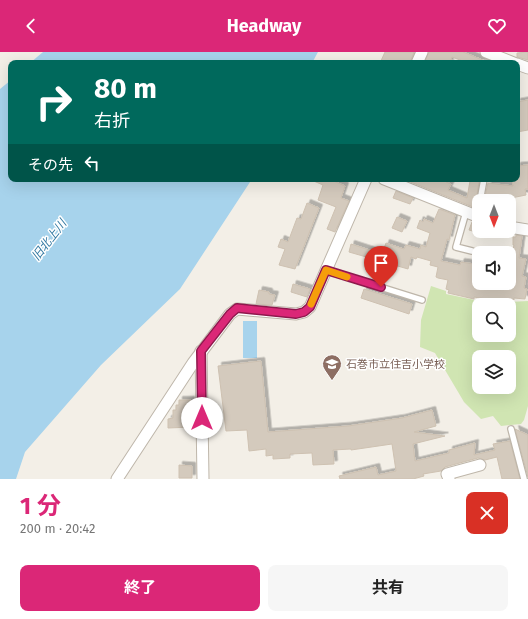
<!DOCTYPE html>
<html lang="ja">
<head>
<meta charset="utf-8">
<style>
  body { margin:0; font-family:"Fira Sans","Noto Sans JP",sans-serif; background:#f6f6f6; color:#222; height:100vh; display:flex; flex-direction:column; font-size:15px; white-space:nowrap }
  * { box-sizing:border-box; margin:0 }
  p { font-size:13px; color:#767676 }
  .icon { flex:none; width:22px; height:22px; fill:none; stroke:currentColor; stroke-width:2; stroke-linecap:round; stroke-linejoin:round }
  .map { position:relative; height:427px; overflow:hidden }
  .side { display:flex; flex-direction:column; background:#fff; flex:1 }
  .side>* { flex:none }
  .guide { position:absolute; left:8px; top:8px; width:512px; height:122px; border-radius:8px; box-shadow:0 4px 16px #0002; background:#00695c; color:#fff; overflow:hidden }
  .needle { width:26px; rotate:180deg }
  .tools { position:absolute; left:472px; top:142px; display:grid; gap:8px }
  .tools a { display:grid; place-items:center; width:44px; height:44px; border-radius:8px; background:#fff; box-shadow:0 4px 16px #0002; font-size:20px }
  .pin { position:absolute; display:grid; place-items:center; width:34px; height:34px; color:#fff; margin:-41px -17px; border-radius:50% 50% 50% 0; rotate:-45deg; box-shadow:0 0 4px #0007 }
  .pin .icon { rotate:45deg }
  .me { position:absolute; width:44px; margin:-22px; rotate:0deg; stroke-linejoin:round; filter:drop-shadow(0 0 3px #0008) }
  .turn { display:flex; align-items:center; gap:14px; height:84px; padding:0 20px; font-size:18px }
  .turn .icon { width:52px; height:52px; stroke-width:2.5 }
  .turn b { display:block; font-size:28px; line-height:34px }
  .then { display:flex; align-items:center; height:38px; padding:0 20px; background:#0003; gap:8px; font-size:15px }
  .round { display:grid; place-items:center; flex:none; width:42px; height:42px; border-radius:8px; background:#f6f6f6 }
  .headline { display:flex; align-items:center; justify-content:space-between; height:68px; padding:0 20px }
  h1 { font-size:24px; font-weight:700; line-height:30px; color:#db2777 }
  .button { display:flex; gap:8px; margin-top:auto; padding:8px 20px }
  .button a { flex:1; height:46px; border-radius:8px; background:#db2777; color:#fff; font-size:16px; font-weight:700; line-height:46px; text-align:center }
  .button a+a { background:#f6f6f6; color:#222 }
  header { display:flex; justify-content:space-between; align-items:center; height:52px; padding:0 20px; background:#db2777; color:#fff; font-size:18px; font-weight:700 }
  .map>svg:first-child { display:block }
</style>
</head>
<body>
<header><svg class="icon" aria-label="back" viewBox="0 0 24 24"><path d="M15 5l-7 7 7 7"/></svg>Headway<svg class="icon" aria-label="heart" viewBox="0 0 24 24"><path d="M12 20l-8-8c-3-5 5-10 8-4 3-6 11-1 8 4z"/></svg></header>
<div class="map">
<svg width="528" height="427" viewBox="0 0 528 427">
  <defs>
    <filter id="shadow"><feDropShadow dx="3.5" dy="-3.5" stdDeviation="0" flood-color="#0004"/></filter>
  </defs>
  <rect width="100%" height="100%" fill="#f3efe7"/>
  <path fill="#d0e5b2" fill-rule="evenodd" d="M431 234 446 239V242L489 251V253H479V283H509V250L528 249V354L524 368 521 372 501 374 493 364 481 367 464 350 435 301 420 295 421 268ZM479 305H509V335H479Z"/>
  <g fill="#a7d3ec">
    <polygon points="43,0 318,0 312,11 30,11"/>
    <polygon points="11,28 11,127 252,127 180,237 101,313 25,400 16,427 0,427 0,37"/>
    <rect x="243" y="269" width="14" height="37"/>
  </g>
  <g fill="#d4cabd" stroke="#cec1b1" filter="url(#shadow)">
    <polygon points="385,0 414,0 410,11 380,11"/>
    <polygon points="429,0 463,0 490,11 468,11 452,5 450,11 430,11 425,9"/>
    <polygon points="528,0 528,8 517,5 517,1"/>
    <polygon points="528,48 528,78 517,80 517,50"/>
    <polygon points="528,113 528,137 525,137 526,143 496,149 484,149 488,131 513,134 512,127 517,127 517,114"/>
    <polygon points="309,127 329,127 345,134 341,146 349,149 335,180 327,177 336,155 318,148 323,133"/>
    <polygon points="403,127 448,127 446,130 451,132 448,138 467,146 470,129 479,130 476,149 474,149 473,155"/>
    <polygon points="396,139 413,146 410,152 393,146"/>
    <polygon points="307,151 319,156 295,217 279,213 285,197 278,195 281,187 288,190 297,166 301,167"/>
    <polygon points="439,157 455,163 449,188 447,187 441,209 460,213 461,210 474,212 473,215 479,216 479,231 509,231 509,217 514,193 513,193 513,185 516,185 516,183 522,184 519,206 526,207 522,224 526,225 524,236 527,237 525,247 514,246 514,248 508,247 507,253 491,253 492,248 474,245 474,247 448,241 449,238 446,237 448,228 438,226 436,225 438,215 430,213 431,209 417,205 416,207 411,205 408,217 349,200 351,192 382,202 386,191 404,197 406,193 420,197 421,193 426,195 430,181 417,176 420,168 423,170 424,167 433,171"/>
    <polygon points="397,165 407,169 402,180 392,176"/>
    <polygon points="472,170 479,172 479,181 469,178"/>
    <polygon points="293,232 310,237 307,245 291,240"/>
    <polygon points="364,237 412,252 409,262 361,246"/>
    <polygon points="259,238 269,240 269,242 275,243 272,253 256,252"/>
    <polygon points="261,309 268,380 348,374 402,366 432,358 436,374 414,380 445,384 413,392 415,409 449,401 449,398 475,391 474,403 495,398 493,392 510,389 520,427 502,427 497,405 485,408 478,406 445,415 441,419 423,422 424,424 413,427 340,427 339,424 376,415 378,423 396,419 392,392 351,398 351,397 333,398 334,412 313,413 312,401 290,402 290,406 273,407 273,403 266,404 266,397 249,399 247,378 226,379 218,314"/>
    <polygon points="179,348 191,348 192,375 168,376 168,367 173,366 173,358 176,358 176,353 179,353"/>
    <polygon points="515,377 528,383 528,425"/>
    <polygon points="179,413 192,414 192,426 179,426"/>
  </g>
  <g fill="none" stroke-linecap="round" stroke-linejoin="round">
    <defs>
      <g id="lane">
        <polyline points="480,149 484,127"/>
        <polyline points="466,160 456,195 472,199"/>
        <polyline points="326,218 422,248"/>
        <polyline points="511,377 524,427"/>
      </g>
      <g id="street">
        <polyline points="486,0 514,11"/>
        <polyline points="417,11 422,0"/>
        <polyline points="517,12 528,16"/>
        <polyline points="384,127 479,165"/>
        <polyline points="509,175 528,178"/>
        <polyline points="201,299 203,427"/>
        <polyline points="117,427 193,311 230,262 237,257 296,262 304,260 310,255 366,127"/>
        <polyline points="449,427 447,422 480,413"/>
      </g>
    </defs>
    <use href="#lane" stroke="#beb6aa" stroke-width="8"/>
    <use href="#street" stroke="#beb6aa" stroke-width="13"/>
    <use href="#lane" stroke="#fff" stroke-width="5.5"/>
    <use href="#street" stroke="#fff" stroke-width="11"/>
  </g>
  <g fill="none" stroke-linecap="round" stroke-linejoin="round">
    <defs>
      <polyline id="route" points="202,366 201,299 230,262 237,256 296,262 304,260 310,255 326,218 381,235"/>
    </defs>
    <use href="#route" stroke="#8e194d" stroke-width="10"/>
    <use href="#route" stroke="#db2777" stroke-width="7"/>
    <polyline stroke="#f59e0b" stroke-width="7" points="311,252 326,218 347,225"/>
  </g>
  <defs>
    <symbol id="school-pin" viewBox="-11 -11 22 30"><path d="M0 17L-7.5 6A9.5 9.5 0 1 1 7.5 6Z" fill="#8d6e63" stroke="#fff"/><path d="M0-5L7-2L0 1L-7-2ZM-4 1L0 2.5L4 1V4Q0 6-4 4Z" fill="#fff"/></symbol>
  </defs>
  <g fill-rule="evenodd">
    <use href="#school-pin" x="321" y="301" width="22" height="30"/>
  </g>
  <g text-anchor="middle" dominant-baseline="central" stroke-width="3" stroke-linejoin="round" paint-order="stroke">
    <g font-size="11" fill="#785e54" stroke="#fff" text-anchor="start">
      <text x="346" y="312">石巻市立住吉小学校</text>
    </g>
    <g font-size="12" font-style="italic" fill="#347aa3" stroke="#fff">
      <text transform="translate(49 188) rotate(-52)">旧北上川</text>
    </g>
  </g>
</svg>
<div class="tools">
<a><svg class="needle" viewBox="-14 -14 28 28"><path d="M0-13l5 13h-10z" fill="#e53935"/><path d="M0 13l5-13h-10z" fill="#767676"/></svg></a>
<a><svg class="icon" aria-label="sound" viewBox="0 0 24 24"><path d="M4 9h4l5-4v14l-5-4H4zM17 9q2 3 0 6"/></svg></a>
<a><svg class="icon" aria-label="search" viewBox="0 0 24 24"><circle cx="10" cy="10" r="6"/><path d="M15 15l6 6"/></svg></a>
<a><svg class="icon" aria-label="layers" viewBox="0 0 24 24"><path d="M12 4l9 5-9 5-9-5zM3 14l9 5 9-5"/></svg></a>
</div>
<div class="pin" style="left:381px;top:235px;background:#d93025"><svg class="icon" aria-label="arrive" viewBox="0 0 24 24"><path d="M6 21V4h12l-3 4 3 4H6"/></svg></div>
<svg class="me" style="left:202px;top:366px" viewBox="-20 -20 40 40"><circle r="19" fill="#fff"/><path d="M0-13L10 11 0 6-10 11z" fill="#db2777"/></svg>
<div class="guide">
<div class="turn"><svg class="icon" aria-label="right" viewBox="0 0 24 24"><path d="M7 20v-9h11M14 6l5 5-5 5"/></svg><div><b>80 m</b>右折</div></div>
<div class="then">その先<svg class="icon" aria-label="left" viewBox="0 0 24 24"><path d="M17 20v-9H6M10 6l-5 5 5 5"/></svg></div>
</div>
</div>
<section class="side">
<div class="headline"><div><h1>1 分</h1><p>200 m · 20:42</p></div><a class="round" style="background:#d93025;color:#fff"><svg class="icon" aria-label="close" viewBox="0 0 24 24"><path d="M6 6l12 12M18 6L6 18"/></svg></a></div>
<div class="button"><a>終了</a><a>共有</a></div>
</section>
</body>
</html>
